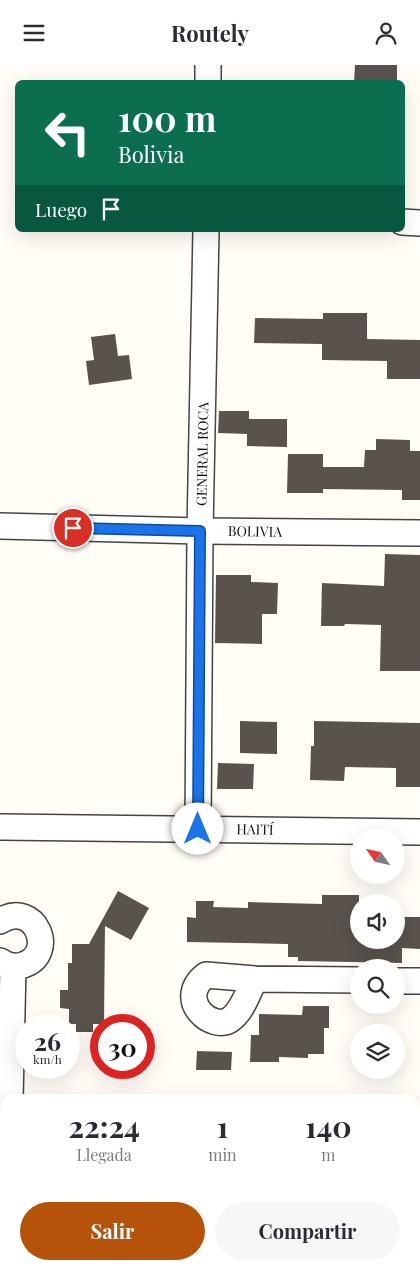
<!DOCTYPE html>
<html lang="es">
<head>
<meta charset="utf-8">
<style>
  body { margin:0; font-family:"Playfair Display",serif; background:#f7f7f7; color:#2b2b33; height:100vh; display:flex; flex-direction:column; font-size:19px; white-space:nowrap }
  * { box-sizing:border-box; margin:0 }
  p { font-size:16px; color:#7c7c81 }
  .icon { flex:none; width:28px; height:28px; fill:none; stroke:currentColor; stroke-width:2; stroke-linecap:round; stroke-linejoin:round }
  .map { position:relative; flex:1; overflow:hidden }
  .details { position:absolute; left:0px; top:1029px; width:420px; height:176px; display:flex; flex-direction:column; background:#fff; border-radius:15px 15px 0 0; box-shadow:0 5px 20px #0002 }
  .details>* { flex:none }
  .banner { position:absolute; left:15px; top:15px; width:390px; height:152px; border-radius:8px; box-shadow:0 5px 20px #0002; background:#0b6e4f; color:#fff; overflow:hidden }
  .needle { width:32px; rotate:304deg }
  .controls { position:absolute; left:350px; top:764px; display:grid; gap:10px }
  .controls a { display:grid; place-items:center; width:55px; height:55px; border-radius:50%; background:#fff; box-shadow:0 5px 20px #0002; font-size:25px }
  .speed { position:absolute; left:15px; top:949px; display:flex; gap:10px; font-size:25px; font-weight:700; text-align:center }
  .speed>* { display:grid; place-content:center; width:65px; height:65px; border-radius:50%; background:#fff; box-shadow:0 5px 20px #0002; line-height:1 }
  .speed small { font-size:12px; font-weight:400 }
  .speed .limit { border:8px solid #d22; background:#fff; color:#111 }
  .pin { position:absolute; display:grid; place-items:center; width:42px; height:42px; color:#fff; margin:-21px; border:2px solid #fff; border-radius:50%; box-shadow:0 1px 5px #0007 }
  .me { position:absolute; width:55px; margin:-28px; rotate:0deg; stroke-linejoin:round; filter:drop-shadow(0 0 4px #0008) }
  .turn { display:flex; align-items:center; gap:18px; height:105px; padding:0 20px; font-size:22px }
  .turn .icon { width:65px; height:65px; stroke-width:2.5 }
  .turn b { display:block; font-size:35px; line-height:42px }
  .then { display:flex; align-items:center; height:48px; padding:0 20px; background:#0003; gap:10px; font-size:19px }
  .eta { display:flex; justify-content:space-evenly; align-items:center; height:85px; text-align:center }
  .eta b { font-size:30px; font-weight:700; line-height:35px }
  .button { display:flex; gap:10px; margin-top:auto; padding:10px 20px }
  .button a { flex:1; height:58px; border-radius:30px; background:#b45309; color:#fff; font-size:20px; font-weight:700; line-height:58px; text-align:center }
  .button a+a { background:#f7f7f7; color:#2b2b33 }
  header { display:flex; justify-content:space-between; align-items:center; height:65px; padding:0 20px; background:#fff; font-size:22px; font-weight:700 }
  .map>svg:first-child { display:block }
</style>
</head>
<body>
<header><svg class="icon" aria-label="menu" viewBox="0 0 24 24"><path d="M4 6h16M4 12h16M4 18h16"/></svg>Routely<svg class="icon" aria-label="person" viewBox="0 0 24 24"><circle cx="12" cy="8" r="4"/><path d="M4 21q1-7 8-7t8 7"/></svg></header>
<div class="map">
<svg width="420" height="1204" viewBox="0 0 420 1204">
  <rect width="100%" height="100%" fill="#fffdf5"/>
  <g fill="#5a524d">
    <polygon points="355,0 397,0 397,18 354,18"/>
    <polygon points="323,248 367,248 367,274 420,275 420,314 387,314 387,296 322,295 322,279 254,278 255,253 323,254"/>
    <polygon points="115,269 118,291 129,290 132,314 89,320 86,296 94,295 91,272"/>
    <polygon points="219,346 249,346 249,354 287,354 287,382 247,381 247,369 218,368"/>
    <polygon points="376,374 410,375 410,386 420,386 420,435 402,435 402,425 323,424 323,428 287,428 288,389 323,389 323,402 364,402 365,385 376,385"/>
    <polygon points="385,489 420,490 420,606 380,606 381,560 345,559 344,561 321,561 322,518 384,521"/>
    <polygon points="216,510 251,510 251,517 278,518 277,549 262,549 262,579 215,578"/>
    <polygon points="240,656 277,657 277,689 240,688"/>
    <polygon points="314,656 420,658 420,722 396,722 396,703 345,702 344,716 310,715 311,681 314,681"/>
    <polygon points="218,698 254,699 253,724 217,724"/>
    <polygon points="118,826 149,843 131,875 105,861 104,959 93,959 93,967 76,967 76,959 69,959 69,944 60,943 60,925 68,925 68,898 72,898 72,879 89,879"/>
    <polygon points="322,830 359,830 359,875 396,875 396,852 420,852 420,884 402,883 402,898 298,896 298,892 288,892 288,879 187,877 187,852 196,853 196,836 214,836 213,842 248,843 248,837 322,839"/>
    <polygon points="303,941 329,941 329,963 324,963 324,989 308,989 308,993 279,992 279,997 250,997 251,970 259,970 259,949 302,950"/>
    <polygon points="197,986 232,987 231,1005 196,1005"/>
  </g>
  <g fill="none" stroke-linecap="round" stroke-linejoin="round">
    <defs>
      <g id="minor">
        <polyline points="208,18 208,0"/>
        <polyline points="402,157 420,158"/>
        <polyline points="0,461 200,466 420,468"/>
        <polyline points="0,762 420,767"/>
        <polyline points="198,764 200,466 206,165"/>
        <path d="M0 856C35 834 58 889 23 900 14 903 7 901 0 896"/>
        <path d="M255 914C248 927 243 945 231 954 213 968 174 935 206 910L255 914 359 915"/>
        <polyline points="396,916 420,916"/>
        <polyline points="10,1034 13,902"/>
        <polyline points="0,1082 5,1082"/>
        <polyline points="415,1088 420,1088"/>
      </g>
    </defs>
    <use href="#minor" stroke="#444" stroke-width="28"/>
    <use href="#minor" stroke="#fff" stroke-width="25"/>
  </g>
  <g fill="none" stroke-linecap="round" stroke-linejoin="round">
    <defs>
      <polyline id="route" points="73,463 200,466 198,764"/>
    </defs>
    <use href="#route" stroke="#114b97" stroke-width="12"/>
    <use href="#route" stroke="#1a73e8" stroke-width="9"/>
  </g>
  <g text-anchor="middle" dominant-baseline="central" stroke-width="5" stroke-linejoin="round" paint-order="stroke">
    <g font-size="14" fill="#111" stroke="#fff">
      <text transform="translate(202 389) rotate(-89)">GENERAL ROCA</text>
      <text transform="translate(255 466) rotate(1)">BOLIVIA</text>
      <text transform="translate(255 764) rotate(1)">HAITÍ</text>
    </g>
  </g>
</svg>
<div class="controls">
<a><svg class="needle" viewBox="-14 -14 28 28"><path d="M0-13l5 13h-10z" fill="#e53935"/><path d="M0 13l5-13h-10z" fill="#7c7c81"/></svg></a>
<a><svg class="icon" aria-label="sound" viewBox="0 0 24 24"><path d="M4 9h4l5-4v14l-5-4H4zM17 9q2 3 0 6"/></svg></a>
<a><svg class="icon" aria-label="search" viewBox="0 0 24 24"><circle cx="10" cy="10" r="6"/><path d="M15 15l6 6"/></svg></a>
<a><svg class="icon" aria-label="layers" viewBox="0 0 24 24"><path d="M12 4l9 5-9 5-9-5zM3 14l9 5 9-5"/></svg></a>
</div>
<div class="speed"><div>26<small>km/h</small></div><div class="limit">30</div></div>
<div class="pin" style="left:73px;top:463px;background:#d93025"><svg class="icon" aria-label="arrive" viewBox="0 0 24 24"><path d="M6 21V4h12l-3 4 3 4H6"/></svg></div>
<svg class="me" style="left:198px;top:764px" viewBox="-20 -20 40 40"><circle r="19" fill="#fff"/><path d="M0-13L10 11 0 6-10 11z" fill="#1a73e8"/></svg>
<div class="banner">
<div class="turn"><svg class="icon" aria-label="left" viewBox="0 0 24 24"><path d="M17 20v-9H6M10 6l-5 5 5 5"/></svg><div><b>100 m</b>Bolivia</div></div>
<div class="then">Luego<svg class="icon" aria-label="arrive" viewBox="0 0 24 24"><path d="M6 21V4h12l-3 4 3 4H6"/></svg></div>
</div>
<section class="details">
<div class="eta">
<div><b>22:24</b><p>Llegada</p></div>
<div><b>1</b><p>min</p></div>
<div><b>140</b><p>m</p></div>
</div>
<div class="button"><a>Salir</a><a>Compartir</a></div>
</section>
</div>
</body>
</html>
